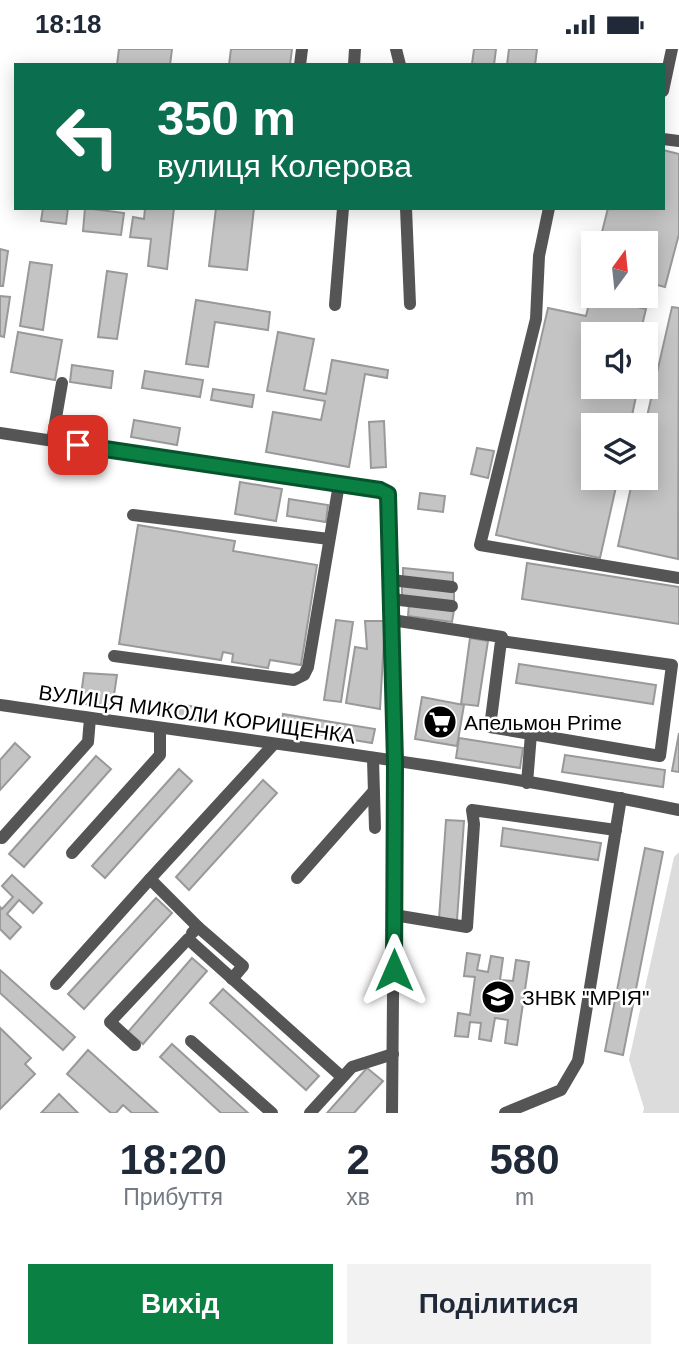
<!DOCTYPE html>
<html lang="uk">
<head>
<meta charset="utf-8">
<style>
  body { margin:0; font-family:Helvetica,sans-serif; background:#f2f2f3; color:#1f2937; height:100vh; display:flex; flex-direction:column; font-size:26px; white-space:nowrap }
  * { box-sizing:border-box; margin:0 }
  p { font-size:23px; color:#747a83 }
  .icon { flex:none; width:38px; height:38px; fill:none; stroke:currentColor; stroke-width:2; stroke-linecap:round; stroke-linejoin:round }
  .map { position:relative; height:1064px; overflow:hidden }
  .sheet { display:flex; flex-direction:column; background:#fff; flex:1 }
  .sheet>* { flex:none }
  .banner { position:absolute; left:14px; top:14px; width:651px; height:147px; border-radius:0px; box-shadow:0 4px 18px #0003; background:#0b6e4f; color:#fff; overflow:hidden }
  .needle { width:46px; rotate:15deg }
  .fabs { position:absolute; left:581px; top:182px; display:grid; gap:14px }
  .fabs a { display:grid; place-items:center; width:77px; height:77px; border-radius:0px; background:#fff; box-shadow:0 4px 18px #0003; font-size:35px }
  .pin { position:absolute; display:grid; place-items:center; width:60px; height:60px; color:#fff; margin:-30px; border-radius:14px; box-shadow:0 4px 10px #0006 }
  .me { position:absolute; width:77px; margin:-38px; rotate:0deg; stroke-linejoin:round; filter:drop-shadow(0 0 5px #0008) }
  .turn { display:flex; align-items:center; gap:24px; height:147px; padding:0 28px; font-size:32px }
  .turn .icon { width:91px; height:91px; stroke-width:2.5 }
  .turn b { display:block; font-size:49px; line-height:60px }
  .eta { display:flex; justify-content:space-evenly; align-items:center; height:119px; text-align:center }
  .eta b { font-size:42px; font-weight:700; line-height:49px }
  .primary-button { display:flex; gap:14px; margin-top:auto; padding:14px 28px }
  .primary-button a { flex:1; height:80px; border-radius:0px; background:#0b8043; color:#fff; font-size:28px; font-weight:700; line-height:80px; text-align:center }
  .primary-button a+a { background:#f2f2f3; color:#1f2937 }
  .status { display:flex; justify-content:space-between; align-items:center; height:49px; padding:0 35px; background:#fff; direction:ltr }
  .status svg { height:19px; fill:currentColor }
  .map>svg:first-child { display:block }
</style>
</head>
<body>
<div class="status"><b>18:18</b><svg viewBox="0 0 49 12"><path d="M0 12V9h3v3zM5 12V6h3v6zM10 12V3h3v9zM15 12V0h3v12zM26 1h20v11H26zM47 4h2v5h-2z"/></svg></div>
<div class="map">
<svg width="679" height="1064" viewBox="0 0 679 1064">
  <rect width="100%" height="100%" fill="#fff"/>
  <polygon fill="#dcdcdc" points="679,803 679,1064 643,1064 644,1059 629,1011 674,808"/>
  <g fill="#c4c4c4" stroke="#999" stroke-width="2">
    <polygon points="119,0 172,0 170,16 117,16"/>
    <polygon points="231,0 292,0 290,16 229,16"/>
    <polygon points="474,0 496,0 494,16 472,15"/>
    <polygon points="509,0 537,0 535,16 507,16"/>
    <polygon points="663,101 679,105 679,185 665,238 646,233 646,194 613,194 615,186 602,183 608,159 663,159"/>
    <polygon points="43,159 68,159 66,175 41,172"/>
    <polygon points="85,159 124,164 121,186 83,182"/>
    <polygon points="145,159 174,159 167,220 148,217 151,190 130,188 133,168 144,170"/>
    <polygon points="216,159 254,159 247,221 209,217"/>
    <polygon points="0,200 8,202 3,237 0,237"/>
    <polygon points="30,213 52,216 43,281 20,277"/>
    <polygon points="107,222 127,225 117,290 98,288"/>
    <polygon points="0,247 10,248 4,288 0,287"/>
    <polygon points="591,247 646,260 640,285 593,285 593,338 638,338 630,376 593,376 593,429 618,429 600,509 496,486 548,259 586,267"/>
    <polygon points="196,251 270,263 268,281 215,273 208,318 186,315"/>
    <polygon points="672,258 679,259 678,510 618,497 633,429 646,429 645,376"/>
    <polygon points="18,283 62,291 55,331 11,323"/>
    <polygon points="278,283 314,290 304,341 326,345 332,311 388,321 387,329 365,325 349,418 266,403 273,363 321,371 325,352 267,342"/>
    <polygon points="72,316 113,322 111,339 70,333"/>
    <polygon points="145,322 203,331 200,348 142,339"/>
    <polygon points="213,340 254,346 252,358 211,351"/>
    <polygon points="134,371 180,379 177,396 131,388"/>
    <polygon points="384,372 386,418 371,419 369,373"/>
    <polygon points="477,399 494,402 488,429 471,425"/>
    <polygon points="240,433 282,440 276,472 235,465"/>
    <polygon points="420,444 445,447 443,463 418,460"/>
    <polygon points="289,450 328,456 326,473 287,467"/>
    <polygon points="138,476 235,492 233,502 317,516 301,616 270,611 268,619 232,613 233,605 223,603 221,611 119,595"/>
    <polygon points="527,514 679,538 679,575 522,550"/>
    <polygon points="403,519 453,524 453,535 403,528"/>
    <polygon points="402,536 454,543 454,554 402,547"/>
    <polygon points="409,555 454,561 452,573 408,567"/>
    <polygon points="336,571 353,573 341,653 324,651"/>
    <polygon points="365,572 385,572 380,660 346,654 355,598 367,600"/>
    <polygon points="470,589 488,592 478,657 461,655"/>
    <polygon points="519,615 656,636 653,655 516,634"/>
    <polygon points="84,624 117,626 112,659 80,654"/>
    <polygon points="422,648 464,656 457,697 415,690"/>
    <polygon points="159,652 209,660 206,673 157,665"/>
    <polygon points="283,665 375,680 372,694 281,679"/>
    <polygon points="679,684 679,723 672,722"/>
    <polygon points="459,689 523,699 520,719 456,709"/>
    <polygon points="15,694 30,708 0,741 0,711"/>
    <polygon points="565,706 665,721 663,738 562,723"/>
    <polygon points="96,707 111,720 24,818 9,805"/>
    <polygon points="179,720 192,732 105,829 92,817"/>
    <polygon points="263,731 277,744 189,841 176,828"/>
    <polygon points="446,771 464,772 457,871 439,870"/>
    <polygon points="503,779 601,794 598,811 501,797"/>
    <polygon points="645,799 663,803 623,1006 605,1002"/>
    <polygon points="12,826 42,854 33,864 19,851 7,865 21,878 10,890 0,880 0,858 2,860 13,848 2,837"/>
    <polygon points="156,849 172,864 84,960 68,945"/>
    <polygon points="467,904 480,906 477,921 488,923 491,907 503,909 500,931 513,932 516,911 529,913 517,996 505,994 508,971 495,969 491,992 479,990 481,974 470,973 468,988 455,987 458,964 470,966 475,928 464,927"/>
    <polygon points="192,909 207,922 143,995 128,983"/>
    <polygon points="0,921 75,988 63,1001 0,944"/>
    <polygon points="223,940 319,1027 306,1041 210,954"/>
    <polygon points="0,979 31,1009 25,1015 35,1025 0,1060"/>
    <polygon points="172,995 248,1064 221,1064 160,1008"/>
    <polygon points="88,1001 158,1064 132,1064 123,1056 116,1064 111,1064 67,1025"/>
    <polygon points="367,1019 383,1032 354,1064 327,1064"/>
    <polygon points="59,1045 78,1064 41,1064"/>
  </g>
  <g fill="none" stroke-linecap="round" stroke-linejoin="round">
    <g stroke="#555" stroke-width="12">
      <polyline points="396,0 400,16"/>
      <polyline points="300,16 302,0"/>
      <polyline points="354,16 355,0"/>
      <polyline points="663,42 672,0"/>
      <polyline points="663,90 679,92"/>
      <polyline points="406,159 410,255"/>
      <polyline points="549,159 539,207 536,270 480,496 679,529"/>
      <polyline points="335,256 343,159"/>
      <polyline points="0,384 380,441 388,445 395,713 392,1064"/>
      <polyline points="52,392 62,334"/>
      <polyline points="133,466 329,490"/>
      <polyline points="391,531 452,538"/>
      <polyline points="391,550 452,557"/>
      <polyline points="392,571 502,588 501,592 490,678 660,707 672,616 501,592"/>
      <polyline points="114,607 294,631 304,626 308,618 339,435"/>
      <path d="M0 656C226 689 456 715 679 761"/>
      <polyline points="373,710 375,779"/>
      <polyline points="527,734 531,685"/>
      <polyline points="2,789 88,693 90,669"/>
      <polyline points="72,804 160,706 160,679"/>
      <polyline points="297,829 373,743"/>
      <polyline points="150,830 273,696"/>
      <polyline points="394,866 467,878 474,775 472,761 616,781"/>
      <polyline points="192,884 198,878 243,917 232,930"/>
      <polyline points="56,935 150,830 198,878"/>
      <polyline points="191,992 272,1064"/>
      <polyline points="135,996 110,973 188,890 342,1028"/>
      <polyline points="310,1064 352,1018 393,1005"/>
      <polyline points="505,1064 561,1041 578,1012 621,749"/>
    </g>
  </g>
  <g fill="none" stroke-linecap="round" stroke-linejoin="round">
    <defs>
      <polyline id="route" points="78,396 380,441 388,445 395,713 394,921"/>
    </defs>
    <use href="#route" stroke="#07532c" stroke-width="18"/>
    <use href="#route" stroke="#0b8043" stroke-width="12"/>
  </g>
  <defs>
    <symbol id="supermarket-disc" viewBox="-11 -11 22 22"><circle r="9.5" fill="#000" stroke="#fff"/><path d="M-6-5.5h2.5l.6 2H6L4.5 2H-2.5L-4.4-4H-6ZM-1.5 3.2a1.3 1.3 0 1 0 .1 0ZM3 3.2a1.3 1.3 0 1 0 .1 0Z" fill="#fff"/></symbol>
    <symbol id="school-disc" viewBox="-11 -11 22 22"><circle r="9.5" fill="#000" stroke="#fff"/><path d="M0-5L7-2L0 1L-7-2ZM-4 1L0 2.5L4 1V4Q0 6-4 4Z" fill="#fff"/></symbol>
  </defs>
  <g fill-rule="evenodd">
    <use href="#supermarket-disc" x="421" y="654" width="38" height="38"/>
    <use href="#school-disc" x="479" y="929" width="38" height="38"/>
  </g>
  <g text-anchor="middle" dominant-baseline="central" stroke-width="5" stroke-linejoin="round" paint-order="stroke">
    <g font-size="21" fill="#000" stroke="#fff">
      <text transform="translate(197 665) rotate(8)">ВУЛИЦЯ МИКОЛИ КОРИЩЕНКА</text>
    </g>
    <g font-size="21" fill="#000" stroke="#fff" text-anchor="start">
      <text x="464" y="673">Апельмон Prime</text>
      <text x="522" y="948">ЗНВК "МРІЯ"</text>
    </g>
  </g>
</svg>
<div class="fabs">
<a><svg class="needle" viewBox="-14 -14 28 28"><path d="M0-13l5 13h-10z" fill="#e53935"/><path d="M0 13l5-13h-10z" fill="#747a83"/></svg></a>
<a><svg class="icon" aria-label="sound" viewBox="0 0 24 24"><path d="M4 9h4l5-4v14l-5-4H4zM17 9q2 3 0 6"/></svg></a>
<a><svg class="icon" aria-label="layers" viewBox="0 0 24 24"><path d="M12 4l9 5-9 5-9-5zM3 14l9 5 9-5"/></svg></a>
</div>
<div class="pin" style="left:78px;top:396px;background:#d93025"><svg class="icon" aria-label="arrive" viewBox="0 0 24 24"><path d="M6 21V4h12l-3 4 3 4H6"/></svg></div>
<svg class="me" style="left:394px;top:921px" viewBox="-20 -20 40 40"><path d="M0-17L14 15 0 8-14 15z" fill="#0b8043" stroke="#fff" stroke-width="4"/></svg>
<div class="banner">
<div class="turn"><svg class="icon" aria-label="left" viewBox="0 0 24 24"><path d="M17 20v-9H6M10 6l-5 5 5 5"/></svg><div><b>350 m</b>вулиця Колерова</div></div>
</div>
</div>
<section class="sheet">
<div class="eta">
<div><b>18:20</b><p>Прибуття</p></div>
<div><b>2</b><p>хв</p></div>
<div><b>580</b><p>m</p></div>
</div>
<div class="primary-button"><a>Вихід</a><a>Поділитися</a></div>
</section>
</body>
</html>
